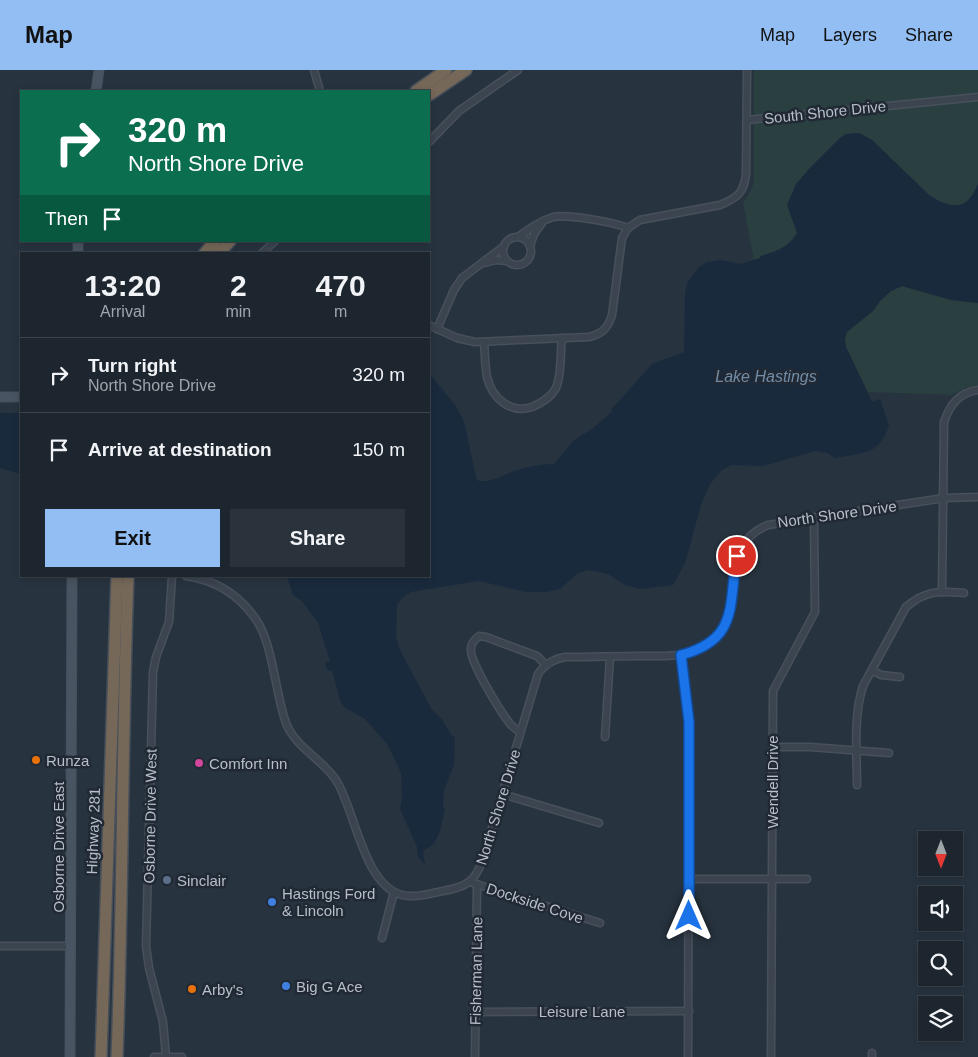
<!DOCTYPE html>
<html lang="en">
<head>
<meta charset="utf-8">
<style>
  body { margin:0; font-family:Helvetica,sans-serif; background:#2a323b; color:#f1f3f6; height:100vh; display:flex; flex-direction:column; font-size:19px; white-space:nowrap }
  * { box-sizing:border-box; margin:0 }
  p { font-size:16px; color:#a0a5aa }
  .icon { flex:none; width:28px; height:28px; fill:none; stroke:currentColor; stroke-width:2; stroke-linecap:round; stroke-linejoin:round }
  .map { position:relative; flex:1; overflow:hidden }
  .side { position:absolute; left:20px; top:182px; width:410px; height:325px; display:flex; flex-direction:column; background:#1d262f; border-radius:0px; box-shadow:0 2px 8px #0003,0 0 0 1px #3b434b }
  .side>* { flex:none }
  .top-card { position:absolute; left:20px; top:20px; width:410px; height:152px; border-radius:0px; box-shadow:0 2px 8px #0003,0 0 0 1px #3b434b; background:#0b6e4f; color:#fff; overflow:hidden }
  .needle { width:32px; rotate:180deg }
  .buttons { position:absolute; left:918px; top:761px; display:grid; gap:10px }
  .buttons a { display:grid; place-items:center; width:45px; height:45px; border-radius:0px; background:#1d262f; box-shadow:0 2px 8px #0003,0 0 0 1px #3b434b; font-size:25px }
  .pin { position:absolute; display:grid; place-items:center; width:42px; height:42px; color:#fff; margin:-21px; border:2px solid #fff; border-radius:50%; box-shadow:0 1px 5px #0007 }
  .me { position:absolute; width:55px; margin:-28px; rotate:0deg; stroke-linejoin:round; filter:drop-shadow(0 0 4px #0008) }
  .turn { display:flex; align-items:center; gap:18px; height:105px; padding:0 25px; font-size:22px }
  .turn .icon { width:65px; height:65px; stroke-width:2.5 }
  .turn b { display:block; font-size:35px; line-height:42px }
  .then { display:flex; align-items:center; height:48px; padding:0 25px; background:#0003; gap:10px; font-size:19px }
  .eta { display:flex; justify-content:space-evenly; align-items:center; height:85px; text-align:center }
  .eta b { font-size:30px; font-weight:800; line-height:35px }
  .primary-button { display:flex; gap:10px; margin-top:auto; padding:10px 25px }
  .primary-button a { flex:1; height:58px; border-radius:0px; background:#93bef3; color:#111; font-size:20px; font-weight:800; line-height:58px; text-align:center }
  .primary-button a+a { background:#2a323b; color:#f1f3f6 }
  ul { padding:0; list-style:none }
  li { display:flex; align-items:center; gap:15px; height:75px; padding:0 25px; border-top:1px solid #3b434b }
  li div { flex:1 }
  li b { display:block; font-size:19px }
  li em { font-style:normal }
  header { display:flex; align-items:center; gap:30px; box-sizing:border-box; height:70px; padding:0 25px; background:#93bef3; color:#111 }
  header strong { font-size:24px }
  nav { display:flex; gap:28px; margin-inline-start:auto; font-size:18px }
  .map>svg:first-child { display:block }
</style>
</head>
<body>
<header>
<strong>Map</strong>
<nav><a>Map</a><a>Layers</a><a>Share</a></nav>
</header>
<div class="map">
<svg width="978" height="987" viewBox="0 0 978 987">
  <rect width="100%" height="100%" fill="#27333f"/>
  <g fill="#293f40">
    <path d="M754 0H978V114C976 118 974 124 970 128 959 142 941 133 929 125L872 70 859 63 847 64 840 68 809 99 797 163C788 178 777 181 761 186L760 188 754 190 743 133 752 118 754 110Z"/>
    <polygon points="902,216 951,230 978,233 978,315 966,318 951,325 868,322 846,277 845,269 847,262 873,241 880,231 891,221"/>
  </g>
  <g fill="#1a2a3d">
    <path d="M859 63 872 70 929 125C941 133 959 142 970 128 974 124 976 118 978 114V233L951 230 902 216 891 221 880 231 873 241 847 262 845 269 846 277 872 332 880 329 889 355C887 360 885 366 882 370 874 385 849 385 835 388L827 383 816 381 763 396 731 395 722 400 710 414 701 435 685 493 673 515 641 519 625 515 608 504 589 500 578 503 560 519 547 522H526L479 511 411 522 402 528 397 535 396 568 401 582 432 640 441 648 452 666 455 667 454 695 444 720 443 737 445 739C443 749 440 767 433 774 431 777 427 778 423 781L425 795 418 787 417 777 400 739 402 728 401 703 395 690 387 674 365 649 344 637 340 630 332 601 327 600 325 593 330 591 318 553 302 531 293 525 287 506H429V303L455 335 464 351 476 407 479 411C492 412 502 406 514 401 527 397 540 394 554 394L573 371 593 358 612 342 611 340 652 294 684 282 685 223 687 213 699 197 707 192 721 190 741 194 760 188 761 186C777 181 788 178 797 163L787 135 796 114 809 99 840 68 846 64Z"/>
    <polygon points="0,343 21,343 21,404 0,398"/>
  </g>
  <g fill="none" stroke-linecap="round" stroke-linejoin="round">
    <defs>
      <g id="street">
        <polyline points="314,0 320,21"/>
        <polyline points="747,50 978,27"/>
        <polyline points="429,72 459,41 518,0"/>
        <circle cx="517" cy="181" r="14"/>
        <path d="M518 167C529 159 540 151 553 147 567 144 613 152 628 158"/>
        <polyline points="530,176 534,164 542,153"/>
        <polyline points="261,184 275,171"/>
        <polyline points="484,193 496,190 507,191"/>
        <path d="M429 255 457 268 475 272 589 267C602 264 608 258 612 245L622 168 628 158 640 150 720 135C737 128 744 123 746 104L747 0"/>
        <polyline points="437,259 454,220 462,208 503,177"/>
        <path d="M484 272C485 284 485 296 487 307 492 328 510 344 532 337 542 333 551 327 556 318 562 304 560 283 562 268"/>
        <path d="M186 506C215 510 238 524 255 548 273 572 275 623 286 653 295 677 322 689 336 710 355 739 363 815 402 825 414 828 430 824 443 821 467 817 476 811 483 788L538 604C545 594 553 589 565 587 591 587 616 586 642 586 659 586 678 587 695 581 761 557 706 480 768 455L944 428 978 427"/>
        <path d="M942 522 944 352C950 334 959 323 978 320"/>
        <polyline points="681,585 689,652 688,987"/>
        <polyline points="872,600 881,605 900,607"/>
        <path d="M520 662C517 660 514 658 511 655 502 644 469 591 471 579 471 573 475 569 479 566L486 567 537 586 546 595"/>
        <polyline points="605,667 610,587"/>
        <polyline points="773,677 810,677 889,683"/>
        <path d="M857 715C857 683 853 647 863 616L906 537C926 520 939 521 964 523"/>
        <polyline points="502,724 599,753"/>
        <polyline points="689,809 807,809"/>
        <polyline points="473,813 600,853"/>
        <polyline points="382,868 394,822"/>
        <polyline points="0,876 71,876"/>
        <polyline points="475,942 689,941"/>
        <polyline points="154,987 182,987"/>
        <polyline points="166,987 163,952 149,898 146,876 153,602 156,587 169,552 172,506"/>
        <polyline points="475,987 477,814"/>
        <polyline points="771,987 773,621 815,542 814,447"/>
        <polyline points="872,987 872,983"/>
      </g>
      <g id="secondary">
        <polyline points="96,21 99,0"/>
        <polyline points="78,184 78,171"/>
        <polyline points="0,327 21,327"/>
        <polyline points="70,987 72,506"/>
      </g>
      <g id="highway">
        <polyline points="416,21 446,0"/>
        <polyline points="429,25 466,0"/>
        <polyline points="204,184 215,171"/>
        <polyline points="218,184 230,171"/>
        <polyline points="101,987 117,506"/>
        <path d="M117 987C123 827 122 666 128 506"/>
      </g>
    </defs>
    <use href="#street" stroke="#47505b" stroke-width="9"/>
    <use href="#secondary" stroke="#47505b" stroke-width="11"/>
    <use href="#highway" stroke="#464f5a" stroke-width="14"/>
    <use href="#street" stroke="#3b444f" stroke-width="6"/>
    <use href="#secondary" stroke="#495462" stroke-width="9"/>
    <use href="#highway" stroke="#756858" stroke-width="11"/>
  </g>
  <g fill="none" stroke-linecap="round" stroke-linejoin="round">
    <defs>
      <path id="route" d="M689 846V652L681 585C740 569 728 534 737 486"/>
    </defs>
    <use href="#route" stroke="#114b97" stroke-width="12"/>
    <use href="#route" stroke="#1a73e8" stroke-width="9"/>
  </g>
  <g fill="#e8710a" stroke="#202934" stroke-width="2">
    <circle cx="36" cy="690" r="5"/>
    <circle cx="192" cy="919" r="5"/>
  </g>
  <circle fill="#d1479c" stroke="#202934" stroke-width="2" cx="199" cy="693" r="5"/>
  <circle fill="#5c6f8a" stroke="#202934" stroke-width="2" cx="167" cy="810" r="5"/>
  <g fill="#3f7fe0" stroke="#202934" stroke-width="2">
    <circle cx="272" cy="832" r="5"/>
    <circle cx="286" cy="916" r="5"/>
  </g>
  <g text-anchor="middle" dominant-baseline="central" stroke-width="5" stroke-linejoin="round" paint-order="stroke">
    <g font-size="15" fill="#b7bfca" stroke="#202934">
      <text transform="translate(825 42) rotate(-6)">South Shore Drive</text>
      <text transform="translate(837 444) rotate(-8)">North Shore Drive</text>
      <text transform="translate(772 712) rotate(-90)">Wendell Drive</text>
      <text transform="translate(498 737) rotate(-73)">North Shore Drive</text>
      <text transform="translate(150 746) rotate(-89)">Osborne Drive West</text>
      <text transform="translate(93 761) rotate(-88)">Highway 281</text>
      <text transform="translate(58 777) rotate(-90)">Osborne Drive East</text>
      <text transform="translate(535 833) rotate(18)">Dockside Cove</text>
      <text transform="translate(476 901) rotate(-89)">Fisherman Lane</text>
      <text x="582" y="941">Leisure Lane</text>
    </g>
    <g font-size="15" fill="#b7bfca" stroke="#202934" text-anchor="start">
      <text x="46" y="690">Runza</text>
      <text x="209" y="693">Comfort Inn</text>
      <text x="177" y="810">Sinclair</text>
      <text x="282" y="823">Hastings Ford<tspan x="282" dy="17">&amp; Lincoln</tspan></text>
      <text x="296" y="916">Big G Ace</text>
      <text x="202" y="919">Arby's</text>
    </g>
    <g font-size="16" font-style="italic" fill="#728ca6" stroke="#202934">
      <text x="766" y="306">Lake Hastings</text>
    </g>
  </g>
</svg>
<div class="buttons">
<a><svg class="needle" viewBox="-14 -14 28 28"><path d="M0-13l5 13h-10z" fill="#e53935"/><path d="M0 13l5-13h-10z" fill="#a0a5aa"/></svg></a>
<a><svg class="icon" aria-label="sound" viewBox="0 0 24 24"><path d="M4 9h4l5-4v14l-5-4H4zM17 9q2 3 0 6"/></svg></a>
<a><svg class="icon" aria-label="search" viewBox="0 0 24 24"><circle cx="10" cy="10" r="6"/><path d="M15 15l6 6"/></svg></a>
<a><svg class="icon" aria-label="layers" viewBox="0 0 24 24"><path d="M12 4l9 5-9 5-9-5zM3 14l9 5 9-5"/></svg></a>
</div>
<div class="pin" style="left:737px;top:486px;background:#d93025"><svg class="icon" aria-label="arrive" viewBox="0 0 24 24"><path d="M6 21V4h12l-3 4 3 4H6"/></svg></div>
<svg class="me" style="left:689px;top:846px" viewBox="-20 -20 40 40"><path d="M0-17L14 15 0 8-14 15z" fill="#1a73e8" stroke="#fff" stroke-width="4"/></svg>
<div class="top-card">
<div class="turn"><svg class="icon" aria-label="right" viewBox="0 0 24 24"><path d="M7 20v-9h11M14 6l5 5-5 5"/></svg><div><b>320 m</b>North Shore Drive</div></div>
<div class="then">Then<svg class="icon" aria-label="arrive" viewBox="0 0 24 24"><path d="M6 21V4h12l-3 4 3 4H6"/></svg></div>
</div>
<section class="side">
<div class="eta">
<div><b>13:20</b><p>Arrival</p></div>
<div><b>2</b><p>min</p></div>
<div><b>470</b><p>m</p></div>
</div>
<ul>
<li><svg class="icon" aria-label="right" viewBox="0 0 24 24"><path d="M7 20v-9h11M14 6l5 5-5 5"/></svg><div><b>Turn right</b><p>North Shore Drive</p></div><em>320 m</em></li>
<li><svg class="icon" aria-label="arrive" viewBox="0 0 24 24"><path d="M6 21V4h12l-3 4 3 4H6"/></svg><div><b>Arrive at destination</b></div><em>150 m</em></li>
</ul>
<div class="primary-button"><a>Exit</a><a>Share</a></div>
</section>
</div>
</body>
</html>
